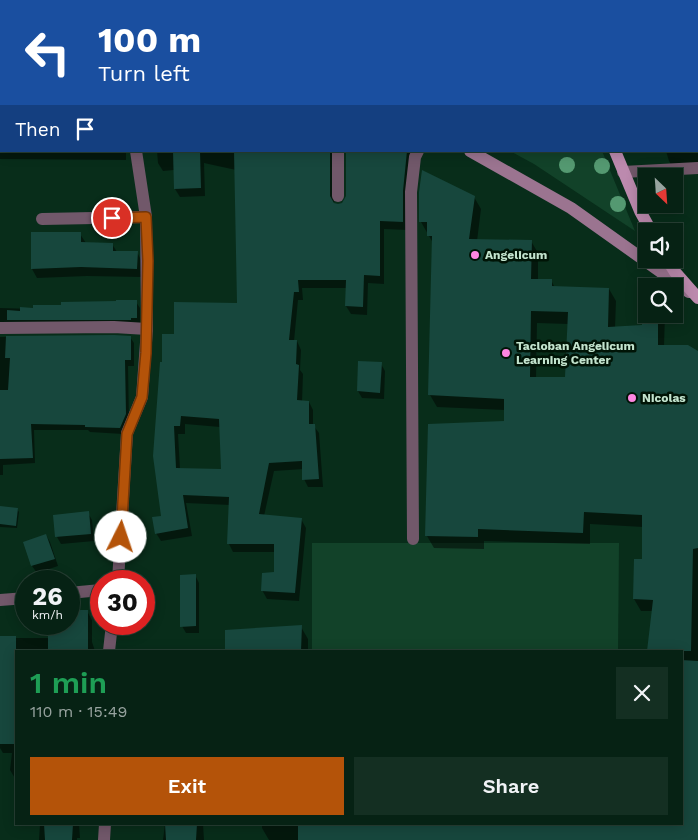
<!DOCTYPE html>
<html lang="en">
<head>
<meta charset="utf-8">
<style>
  body { margin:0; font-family:"Work Sans",sans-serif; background:#142f22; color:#f1f3f6; height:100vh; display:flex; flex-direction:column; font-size:19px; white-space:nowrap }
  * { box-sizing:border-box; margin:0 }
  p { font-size:16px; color:#98a4a0 }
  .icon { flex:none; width:28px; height:28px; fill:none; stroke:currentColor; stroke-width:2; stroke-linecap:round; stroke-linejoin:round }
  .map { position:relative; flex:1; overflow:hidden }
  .details { position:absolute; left:15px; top:650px; width:668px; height:175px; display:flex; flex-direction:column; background:#062214; border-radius:0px; box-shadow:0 2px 12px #0003,0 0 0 1px #273f34 }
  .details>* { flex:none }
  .banner { position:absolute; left:0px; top:0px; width:699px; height:152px; box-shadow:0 2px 12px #0003,0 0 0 1px #273f34; background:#1a4fa0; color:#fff; overflow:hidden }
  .needle { width:32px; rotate:155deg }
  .fabs { position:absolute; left:638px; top:168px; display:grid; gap:10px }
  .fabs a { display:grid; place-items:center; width:45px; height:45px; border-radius:0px; background:#062214; box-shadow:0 2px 12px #0003,0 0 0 1px #273f34; font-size:25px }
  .speed { position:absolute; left:15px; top:570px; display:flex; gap:10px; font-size:25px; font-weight:700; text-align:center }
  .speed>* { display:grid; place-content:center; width:65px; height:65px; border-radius:50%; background:#062214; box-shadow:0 2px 12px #0003,0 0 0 1px #273f34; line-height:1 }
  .speed small { font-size:12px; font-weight:400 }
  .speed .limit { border:8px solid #d22; background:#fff; color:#111 }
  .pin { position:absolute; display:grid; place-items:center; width:42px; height:42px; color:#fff; margin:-21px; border:2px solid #fff; border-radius:50%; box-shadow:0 1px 5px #0007 }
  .me { position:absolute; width:55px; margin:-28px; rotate:4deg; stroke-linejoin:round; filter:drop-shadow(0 0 4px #0008) }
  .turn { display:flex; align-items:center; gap:18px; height:105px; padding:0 15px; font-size:22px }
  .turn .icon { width:65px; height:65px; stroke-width:2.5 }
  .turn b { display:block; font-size:35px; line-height:42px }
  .then { display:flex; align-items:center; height:48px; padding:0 15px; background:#0003; gap:10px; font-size:19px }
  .round { display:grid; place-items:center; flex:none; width:52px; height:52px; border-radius:0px; background:#142f22 }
  .head { display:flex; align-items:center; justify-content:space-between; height:85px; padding:0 15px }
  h1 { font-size:30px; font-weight:600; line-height:38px; color:#1e9e55 }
  .cta { display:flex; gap:10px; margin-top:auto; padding:10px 15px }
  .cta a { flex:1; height:58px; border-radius:0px; background:#b45309; color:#fff; font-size:20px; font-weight:600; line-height:58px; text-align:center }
  .cta a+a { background:#142f22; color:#f1f3f6 }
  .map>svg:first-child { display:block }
</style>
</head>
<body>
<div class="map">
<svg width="698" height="840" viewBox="0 0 698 840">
  <rect width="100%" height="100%" fill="#082d1a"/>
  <g fill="#124229">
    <polygon points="510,151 602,151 635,231 534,164"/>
    <polygon points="312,543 619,543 618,651 312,651"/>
  </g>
  <g fill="#0007" fill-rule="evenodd">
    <polygon points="0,0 35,0 1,1 0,4"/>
    <rect x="37" y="0" width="71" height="1"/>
    <rect x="309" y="0" width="71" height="1"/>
    <polygon points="430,0 528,0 528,1 417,1"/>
    <polygon points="662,0 698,0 698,171 677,175 669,161 666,151 698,151 698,1"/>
    <polygon points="0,133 1,151 126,151 126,160 0,159"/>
    <path d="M157 151H342L334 159V203L337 205 343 204 347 197V153L345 151H413L407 230 384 229V284L368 283 367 315 351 314 346 306 347 288H302L303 300H298L294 341H297L301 350 300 370 303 374 302 402H309L313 410V425L319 433 323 487H308L304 479V469L274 471 264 516 301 519 306 528 299 601 267 599 262 590 275 574V552H233L229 544 230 505 186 503 192 536 161 541 156 533 162 517 175 336 238 304 236 170 204 163 205 196 180 197 175 189 174 170 163 171 158 163ZM185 424 220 427 222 471 180 469 178 434H185Z"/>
    <path d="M474 197 481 209 477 241H531L538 253V280H551L555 288 609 289 616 301 615 328 643 327 644 291 646 292V314H665L664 346 698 352V840H269L262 828V824H681V651H648L653 611H641L634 599 644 561 643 527 590 524V544L484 541V549L434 548 427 536 429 425 505 423V410L437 407 430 395 433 243 421 222ZM537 323 568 324 566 379 536 378Z"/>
    <polygon points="32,234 80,234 86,243 112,244 117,252 137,252 142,262 142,277 87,276 37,278 32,269"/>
    <polygon points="136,302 140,308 140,323 0,328 0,308 34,309"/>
    <polygon points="0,337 130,337 134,343 134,366 128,366 129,421 123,434 90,432 88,430 34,430 35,463 3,465 3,475 0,475"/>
    <polygon points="360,363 381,364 385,371 384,399 362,398 358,391"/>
    <polygon points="0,508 17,509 19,512 17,528 0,527"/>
    <polygon points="88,513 92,520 94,541 61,544 57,537"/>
    <polygon points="46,535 50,542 58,566 37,573 32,566"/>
    <polygon points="195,575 199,583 199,633 186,633 182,626"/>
    <polygon points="69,611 87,611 92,620 92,642 95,651 16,651 16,780 10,770 12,753 3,753 0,748 0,638 49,638 49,624 69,624"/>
    <polygon points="301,627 308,639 308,651 226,651 226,632"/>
    <polygon points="40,824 79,824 80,838 77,838 77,840 39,840"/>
    <polygon points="165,824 203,824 204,840 163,840"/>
  </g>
  <g fill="#17473d" fill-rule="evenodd">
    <polygon points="173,151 200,151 201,188 174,189"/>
    <path d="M234 151H330V196L334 203 338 204 342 203 346 196V151H407L403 191V222L380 221V276L364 275 363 307 345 306 346 280H298L299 292H294L289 340H297L296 364 299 365 297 400 309 401V424H315L319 479 302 480V461L269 463 259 514 302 518 295 593 261 591 262 573 274 572V544H227L229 497 183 495 188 528 155 534 152 517 161 516 153 456 160 362H162V334H174V302L237 303ZM181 416 219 419 221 469 176 468 174 426H180Z"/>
    <path d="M422 170 475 196 469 239 532 240 531 279H552V286L609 288 608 327 642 325V314H658V345H688L698 351V548L693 549 691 651H647L653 600 633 599 634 559H642V515L584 512 583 533 478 529V537L425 536 428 424 504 421V399L428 395 432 236H427V222H419V192ZM531 311 568 312 565 377H530Z"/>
    <polygon points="31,232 81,232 81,242 113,243 113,251 138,251 137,269 81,267 31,269"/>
    <polygon points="116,300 137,300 137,318 131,318 131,320 7,320 7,310 20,311 20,307 33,308 33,305 61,305 61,302 116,301"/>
    <polygon points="114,335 131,336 131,360 125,360 126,414 120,428 85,427 85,425 31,424 33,458 0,459 0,390 8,390 10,358 5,358 6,336"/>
    <polygon points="358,361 382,362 380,393 357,391"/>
    <polygon points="0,506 18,508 16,526 0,524"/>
    <polygon points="89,511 91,534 55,537 53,515"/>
    <polygon points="46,534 55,559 31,566 23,542"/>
    <polygon points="196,574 196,626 180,627 180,575"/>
    <polygon points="69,610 88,610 88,651 48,651 48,624 69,624"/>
    <polygon points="302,625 301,651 225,651 225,630"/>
    <rect x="0" y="636" width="16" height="108"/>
    <polygon points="681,660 698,661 698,840 298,840 298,824 681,824"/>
    <polygon points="44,824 73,824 72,840 45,840"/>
    <polygon points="165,824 197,824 196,840 166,840"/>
  </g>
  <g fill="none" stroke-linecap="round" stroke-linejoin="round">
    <g stroke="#71586a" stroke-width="12">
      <polyline points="291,0 291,1"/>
      <polyline points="623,172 698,168"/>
      <polyline points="338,196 338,151"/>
      <polyline points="42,219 146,217"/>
      <polyline points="69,593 101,590"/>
      <polyline points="0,600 26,598"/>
    </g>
    <g stroke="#71586a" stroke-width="12">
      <polyline points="112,0 113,1"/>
      <polyline points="0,328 114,327 147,329"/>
      <polyline points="413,539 411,192 415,157 418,151"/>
      <polyline points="118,581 127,433 142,397 147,329 146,217 136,151"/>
      <polyline points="109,651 112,624"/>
      <polyline points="104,840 105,824"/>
    </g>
    <g stroke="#9b7490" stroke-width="12">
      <polyline points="0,61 1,61"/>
      <polyline points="470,151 571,208 689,292"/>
    </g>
    <g stroke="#bc8aae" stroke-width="12">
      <polyline points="557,1 558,0"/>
      <polyline points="615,151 640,211 651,231"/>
      <polyline points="667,259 675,272 698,298"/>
    </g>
  </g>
  <g fill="#549971">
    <circle cx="567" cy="165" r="8"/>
    <circle cx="602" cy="166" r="8"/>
    <circle cx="618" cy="204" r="8"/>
  </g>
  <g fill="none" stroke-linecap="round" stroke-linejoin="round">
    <defs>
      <polyline id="route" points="112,218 146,217 148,261 146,353 142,397 127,434 121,537"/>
    </defs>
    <use href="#route" stroke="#753606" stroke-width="12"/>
    <use href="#route" stroke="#b45309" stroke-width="9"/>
  </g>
  <g fill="#fe86e1" stroke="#001406" stroke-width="2">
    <circle cx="475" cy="255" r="5"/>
    <circle cx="506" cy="353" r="5"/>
    <circle cx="632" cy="398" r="5"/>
  </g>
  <g text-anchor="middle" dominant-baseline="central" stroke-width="5" stroke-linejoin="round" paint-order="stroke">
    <g font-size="12" font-weight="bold" fill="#c3e4ce" stroke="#001406" text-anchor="start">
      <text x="485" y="255">Angelicum</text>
      <text x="516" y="346">Tacloban Angelicum<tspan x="516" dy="14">Learning Center</tspan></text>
      <text x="642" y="398">Nicolas</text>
    </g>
  </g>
</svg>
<div class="fabs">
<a><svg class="needle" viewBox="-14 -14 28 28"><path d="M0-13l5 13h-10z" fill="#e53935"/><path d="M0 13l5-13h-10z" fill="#98a4a0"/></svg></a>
<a><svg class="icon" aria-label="sound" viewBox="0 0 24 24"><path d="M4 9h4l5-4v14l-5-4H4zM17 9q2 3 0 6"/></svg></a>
<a><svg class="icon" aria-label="search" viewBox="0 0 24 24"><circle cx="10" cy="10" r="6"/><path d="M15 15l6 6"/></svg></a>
</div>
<div class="speed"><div>26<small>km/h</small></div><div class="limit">30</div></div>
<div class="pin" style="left:112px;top:218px;background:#d93025"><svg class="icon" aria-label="arrive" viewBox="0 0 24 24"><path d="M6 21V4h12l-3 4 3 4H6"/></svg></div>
<svg class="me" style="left:121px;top:537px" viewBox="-20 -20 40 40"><circle r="19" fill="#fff"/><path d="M0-13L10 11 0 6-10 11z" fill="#b45309"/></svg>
<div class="banner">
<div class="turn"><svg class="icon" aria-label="left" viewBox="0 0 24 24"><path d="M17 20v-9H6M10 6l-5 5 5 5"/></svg><div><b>100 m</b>Turn left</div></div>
<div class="then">Then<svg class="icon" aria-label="arrive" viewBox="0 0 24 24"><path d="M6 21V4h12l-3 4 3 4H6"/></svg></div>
</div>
<section class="details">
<div class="head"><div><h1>1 min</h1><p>110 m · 15:49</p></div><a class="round"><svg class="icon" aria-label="close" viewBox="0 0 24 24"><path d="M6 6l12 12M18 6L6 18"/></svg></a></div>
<div class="cta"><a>Exit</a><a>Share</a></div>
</section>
</div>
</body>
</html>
